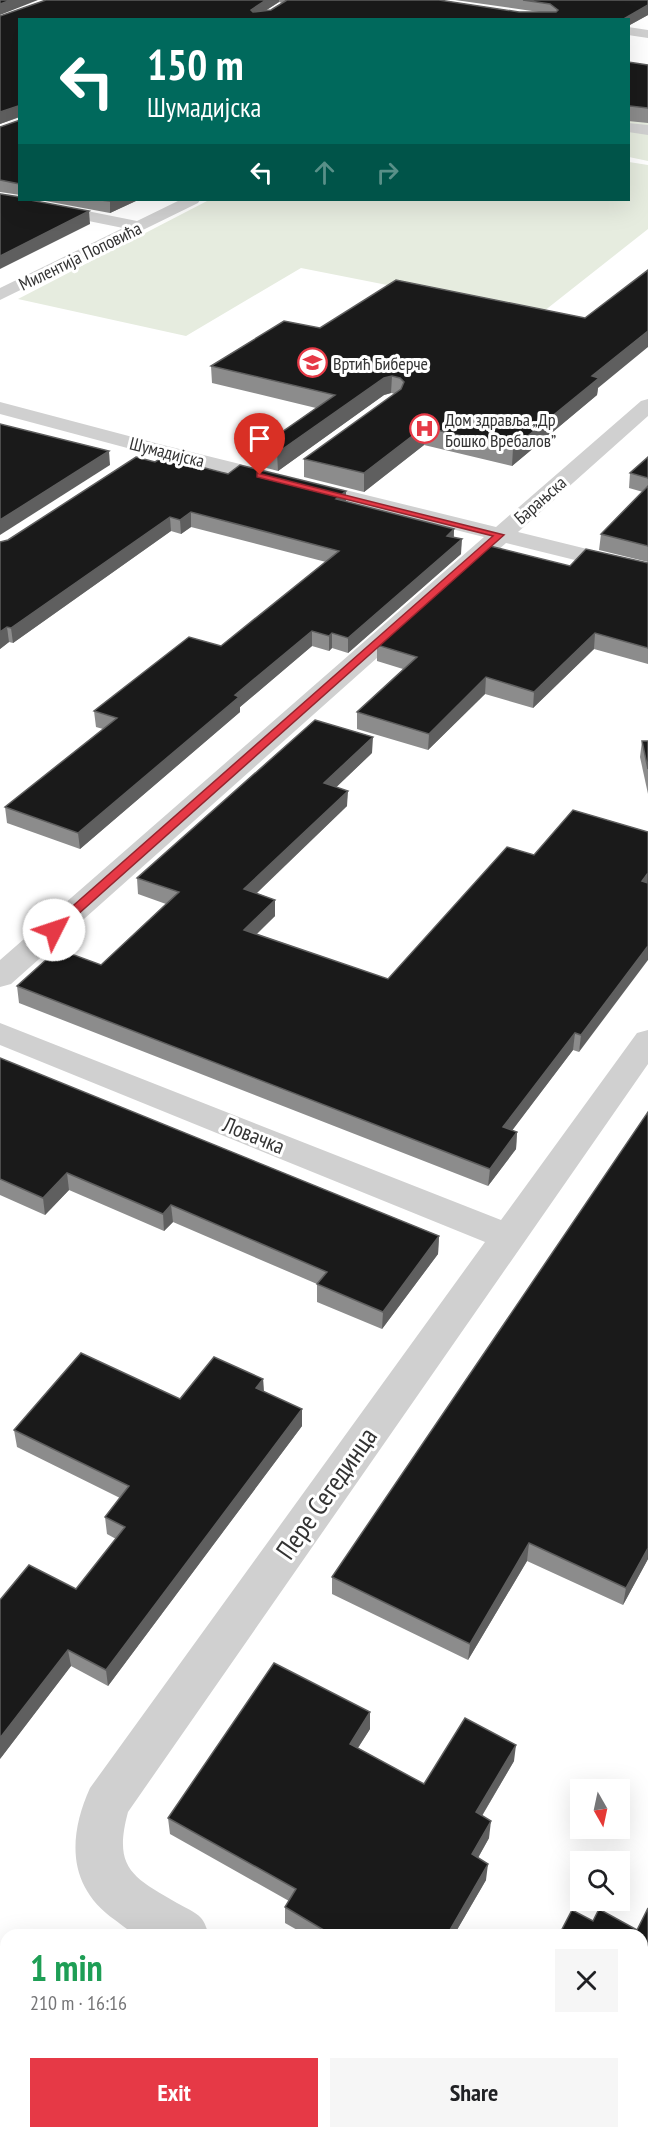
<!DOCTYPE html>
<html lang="en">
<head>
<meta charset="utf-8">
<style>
  body { margin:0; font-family:"PT Sans Narrow",sans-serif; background:#f6f6f6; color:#202124; height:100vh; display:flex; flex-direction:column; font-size:22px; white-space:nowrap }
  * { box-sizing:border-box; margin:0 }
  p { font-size:20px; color:#757577 }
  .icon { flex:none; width:33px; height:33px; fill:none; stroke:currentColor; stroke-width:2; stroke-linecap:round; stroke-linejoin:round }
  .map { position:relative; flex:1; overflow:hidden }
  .panel { position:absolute; left:0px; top:1929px; width:648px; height:210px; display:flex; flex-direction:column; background:#fff; border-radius:18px 18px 0 0; box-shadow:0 6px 24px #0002 }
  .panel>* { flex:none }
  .top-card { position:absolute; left:18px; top:18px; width:612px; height:183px; border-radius:0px; box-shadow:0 6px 24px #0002; background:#00695c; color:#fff; overflow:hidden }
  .needle { width:39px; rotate:171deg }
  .tools { position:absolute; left:570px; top:1779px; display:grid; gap:12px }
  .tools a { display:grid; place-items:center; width:60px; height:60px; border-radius:0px; background:#fff; box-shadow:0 6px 24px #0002; font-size:30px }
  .pin { position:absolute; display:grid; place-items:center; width:51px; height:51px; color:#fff; margin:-62px -26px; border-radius:50% 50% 50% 0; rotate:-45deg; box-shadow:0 0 6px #0007 }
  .pin .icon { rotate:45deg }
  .me { position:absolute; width:66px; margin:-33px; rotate:49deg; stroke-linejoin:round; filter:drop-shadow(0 0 4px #0008) }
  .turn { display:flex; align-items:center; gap:21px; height:126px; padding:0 30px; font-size:27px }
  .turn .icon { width:78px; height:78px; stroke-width:2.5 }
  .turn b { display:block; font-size:42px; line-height:51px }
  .lanes { display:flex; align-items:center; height:57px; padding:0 30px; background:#0003; justify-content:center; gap:30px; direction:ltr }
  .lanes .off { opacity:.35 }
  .round { display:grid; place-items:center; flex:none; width:63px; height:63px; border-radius:0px; background:#f6f6f6 }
  .headline { display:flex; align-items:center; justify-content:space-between; height:102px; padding:0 30px }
  h1 { font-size:36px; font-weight:600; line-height:45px; color:#1e9e55 }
  .action { display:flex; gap:12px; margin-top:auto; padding:12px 30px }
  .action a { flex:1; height:69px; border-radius:0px; background:#e63946; color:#fff; font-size:24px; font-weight:600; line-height:69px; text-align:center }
  .action a+a { background:#f6f6f6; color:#202124 }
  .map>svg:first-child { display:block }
</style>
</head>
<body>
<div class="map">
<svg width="648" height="2139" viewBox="0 0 648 2139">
  <rect width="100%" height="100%" fill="#fff"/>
  <g fill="#e6ecdf">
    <polygon points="628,90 648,93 648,161 629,157"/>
    <polygon points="629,162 648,165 648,229 539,315 301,268 186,336 18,299 209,200 628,200"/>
  </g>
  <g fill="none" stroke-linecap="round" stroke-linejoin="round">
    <g fill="#d0d0d0" fill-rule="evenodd">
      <polygon points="628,27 648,30 648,38 628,35"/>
      <polygon points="628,123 648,125 648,135 628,132"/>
      <polygon points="0,193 20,197 20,200 32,200 137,221 180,200 200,200 198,203 0,300 0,288 123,228 0,203"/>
      <polygon points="648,399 648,416 518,532 648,564 648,578 506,543 11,984 0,987 0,960 484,537 146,453 0,414 0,402 159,444 496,527 641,401"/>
      <path d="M0 1023 501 1220 637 1033 648 1030V1064L128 1812C113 1868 132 1877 177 1903 184 1907 196 1912 201 1918 205 1922 207 1930 209 1935 192 1935 153 1938 139 1935 131 1933 122 1925 115 1920 67 1886 68 1837 90 1788L485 1242 0 1045Z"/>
      <polygon points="478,2133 539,2133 542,2139 481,2139"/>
    </g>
  </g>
  <g fill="#8c8c8c" fill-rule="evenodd">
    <path d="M46 0H439L519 12H539L455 0H648V15L628 26V20H20V117L0 124V16ZM279 2 282 3 271 10 265 11Z"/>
    <polygon points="628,62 648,65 648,123 628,121"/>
    <polygon points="20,120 20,195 0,192 0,127"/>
    <polygon points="40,200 138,200 110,213"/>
    <polygon points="284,321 598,388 597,395 512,466 424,445 364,492 304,477 304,459 395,394 391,393 384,395 278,471 259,466 259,448 316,408 212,383 211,366"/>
    <polygon points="648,457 648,562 599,550 601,534 643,492 629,488 630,473"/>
    <polygon points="155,462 346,491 346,502 454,529 454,537 461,554 348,653 332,648 329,651 312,646 240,707 240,712 80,849 7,823 5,807 103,729 96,727 94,711 221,646 326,562 191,527 181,534 171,531 13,643 9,642 0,649 8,540"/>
    <polygon points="648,563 648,664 594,649 533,708 485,694 428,750 357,729 357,712 403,669 377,661 377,645 570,566"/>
    <polygon points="642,741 648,741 648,794 640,757"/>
    <polygon points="372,753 336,787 347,806 257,893 275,900 275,916 257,934 388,979 534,855 648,832 579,1052 573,1050 512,1130 517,1132 516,1149 488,1186 19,1003 17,986 101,965 166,904 138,894 137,878"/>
    <polygon points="0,1058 439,1236 438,1254 382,1329 317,1302 317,1284 173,1222 164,1231 69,1190 45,1215 0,1195"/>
    <polygon points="648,1112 648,1559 623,1605 527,1561 468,1660 332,1594 332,1577"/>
    <polygon points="263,1379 264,1391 302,1426 108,1686 71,1666 0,1759 76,1589 116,1539 107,1534 105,1517 120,1498 17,1447 14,1430 180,1399"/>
    <polygon points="370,1729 358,1748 424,1784 514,1761 482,1816 489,1838 478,1858 486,1880 454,1935 306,1935 285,1923 285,1907 289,1901 170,1834 168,1818"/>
    <polygon points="648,1908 648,2139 646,2139 636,2133 642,2133 642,1935 637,1930"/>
    <polygon points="6,1968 6,2088 0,2084 0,1976"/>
    <polygon points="6,2133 393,2133 402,2139 0,2139"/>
  </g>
  <g fill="#5f5f5f">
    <polygon points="11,0 38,0 0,15 0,4"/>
    <polygon points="266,0 279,0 279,2 251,20 251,10"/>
    <polygon points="648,5 648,15 628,26 628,20 622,20"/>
    <polygon points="18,106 19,117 0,124 0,112"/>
    <polygon points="113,200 138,200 110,213 110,201"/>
    <polygon points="89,211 90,224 0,269 0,256"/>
    <polygon points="648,331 648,347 598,388 597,395 512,466 513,448 592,376"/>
    <polygon points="392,376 391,393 384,395 278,471 277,453 384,378"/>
    <polygon points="424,427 424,445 364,492 364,473"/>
    <polygon points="109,451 110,465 0,535 0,520"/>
    <polygon points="346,491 346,505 336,499"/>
    <polygon points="191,512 191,527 181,534 180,520"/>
    <polygon points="170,517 171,531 13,643 11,628"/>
    <polygon points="454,529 453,544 447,536"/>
    <polygon points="462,539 461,554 348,653 348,638"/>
    <polygon points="7,627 9,642 0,649 0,632"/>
    <polygon points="312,631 312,646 240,707 240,712 80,849 78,833 235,695"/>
    <polygon points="332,633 332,648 329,651 329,636"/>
    <polygon points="595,633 594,649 533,708 534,692"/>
    <polygon points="486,677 485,694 428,750 429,734"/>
    <polygon points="373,737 372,753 324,799 324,783"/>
    <polygon points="348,791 347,806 244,905 244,889"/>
    <polygon points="648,873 648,887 642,881"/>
    <polygon points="275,900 275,916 244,946 244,930"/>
    <polygon points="648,946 648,960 579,1052 581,1035"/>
    <polygon points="575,1033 573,1050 502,1144 503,1127"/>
    <polygon points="517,1132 516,1149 488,1186 490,1169"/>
    <polygon points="67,1173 69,1190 45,1215 43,1198"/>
    <polygon points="171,1205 173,1222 164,1231 163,1214"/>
    <polygon points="439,1236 438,1254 382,1329 383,1312"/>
    <polygon points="263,1379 264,1397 256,1388"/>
    <polygon points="302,1409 302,1426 108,1686 106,1670"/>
    <polygon points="529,1543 527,1561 468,1660 470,1644"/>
    <polygon points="648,1548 648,1559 623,1605 626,1588"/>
    <polygon points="68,1650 71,1666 0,1759 0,1738"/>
    <polygon points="370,1712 370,1729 350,1760 350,1744"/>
    <polygon points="516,1745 514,1761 474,1829 476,1812"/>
    <polygon points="491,1821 489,1838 471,1870 472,1854"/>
    <polygon points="488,1864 486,1880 454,1935 447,1935"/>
    <polygon points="73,2133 80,2133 81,2139 69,2139"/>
  </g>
  <g fill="#1a1a1a" stroke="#5f5f5f" stroke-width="1.5">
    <polygon points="0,0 11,0 0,4"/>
    <polygon points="46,0 266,0 251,10 253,12 271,10 287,0 439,0 519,12 556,12 558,10 550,4 523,0 648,0 648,5 622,20 20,20 20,107 18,106 0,112 0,16"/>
    <polygon points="628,62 648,65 648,108 630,106 628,108"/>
    <polygon points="20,120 20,184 0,180 0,127"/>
    <polygon points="0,194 20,197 20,200 30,200 89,211 0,256"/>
    <polygon points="100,200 113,200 110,201"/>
    <polygon points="648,270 648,331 592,376 599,378 513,448 424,427 364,473 304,459 401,389 404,382 400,378 392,376 384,378 277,453 259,448 335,395 211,366 284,321 320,328 396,280 585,318"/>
    <polygon points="0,424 109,451 0,520"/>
    <polygon points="136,457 155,462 163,457 228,474 240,465 346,491 336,499 454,529 447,536 462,539 348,638 332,633 329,636 312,631 235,695 239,697 78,833 5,807 117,718 94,711 189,637 221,646 339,551 191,512 180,520 170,517 11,628 7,627 0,632 0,542 8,540"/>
    <polygon points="648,457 648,478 630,473"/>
    <polygon points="648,486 648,546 601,534"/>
    <polygon points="490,546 570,566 586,549 648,563 648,648 595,633 534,692 486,677 429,734 357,712 417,657 377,645"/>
    <polygon points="315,720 373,737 324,783 348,791 244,889 275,900 244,930 388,979 507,847 534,855 573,810 648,832 648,873 642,881 648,883 648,946 581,1035 575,1033 503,1127 517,1132 490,1169 17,986 58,949 101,965 179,892 137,878"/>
    <polygon points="642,741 648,741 648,769"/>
    <polygon points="0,1058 439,1236 383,1312 317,1284 327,1272 171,1205 163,1214 67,1173 43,1198 0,1179"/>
    <polygon points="648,1112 648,1548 626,1588 529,1543 470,1644 332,1577"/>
    <polygon points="81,1353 180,1399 214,1357 263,1379 256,1388 302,1409 106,1670 68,1650 0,1738 0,1600 29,1565 76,1589 125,1527 105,1517 129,1486 14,1430"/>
    <polygon points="274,1663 370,1712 350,1744 424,1784 465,1718 516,1745 476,1812 491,1821 472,1854 488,1864 447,1935 332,1935 285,1907 296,1889 168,1818"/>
    <polygon points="648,1908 648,2123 642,2120 642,1935 559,1935 572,1910 593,1921 599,1909 637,1930"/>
    <polygon points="6,1968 6,2075 0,2071 0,1976"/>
    <polygon points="6,2096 6,2133 73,2133 69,2139 0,2139 0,2105"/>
    <polygon points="90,2133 393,2133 402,2139 99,2139"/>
  </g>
  <polygon fill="#e63946" stroke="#96252e" stroke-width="1.5" points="257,473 504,535 58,932 49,932 47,930 49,927 493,536 257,477"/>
  <defs>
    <symbol id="school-ring" viewBox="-11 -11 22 22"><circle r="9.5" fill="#fff" stroke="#e63946" stroke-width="1.5"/><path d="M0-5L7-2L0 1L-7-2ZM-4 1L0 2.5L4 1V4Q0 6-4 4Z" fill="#e63946"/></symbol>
    <symbol id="hospital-ring" viewBox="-11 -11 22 22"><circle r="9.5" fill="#fff" stroke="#e63946" stroke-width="1.5"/><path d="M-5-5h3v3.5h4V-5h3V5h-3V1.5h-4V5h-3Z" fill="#e63946"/></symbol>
  </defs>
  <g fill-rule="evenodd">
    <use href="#school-ring" x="296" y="346" width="33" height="33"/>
    <use href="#hospital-ring" x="408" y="412" width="33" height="33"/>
  </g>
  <g text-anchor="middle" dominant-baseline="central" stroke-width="6" stroke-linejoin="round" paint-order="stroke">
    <g font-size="18" fill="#333" stroke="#fff">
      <text transform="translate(80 256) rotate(-26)">Милентија Поповића</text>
      <text transform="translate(167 452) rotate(14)">Шумадијска</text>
      <text transform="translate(540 500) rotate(-41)">Барањска</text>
    </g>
    <g font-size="18" fill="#333" stroke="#fff" text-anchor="start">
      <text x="333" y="363">Вртић Биберче</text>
      <text x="445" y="419">Дом здравља „Др<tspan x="445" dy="21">Бошко Вребалов”</tspan></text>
    </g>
    <g font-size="22" fill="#333" stroke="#fff">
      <text transform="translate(254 1135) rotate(22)">Ловачка</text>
    </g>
    <g font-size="27" fill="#333" stroke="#fff">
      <text transform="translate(326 1493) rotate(-55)">Пере Сегединца</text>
    </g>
  </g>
</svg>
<div class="tools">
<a><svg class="needle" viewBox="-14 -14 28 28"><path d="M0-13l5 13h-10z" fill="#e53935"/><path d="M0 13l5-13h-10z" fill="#757577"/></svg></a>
<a><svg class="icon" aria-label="search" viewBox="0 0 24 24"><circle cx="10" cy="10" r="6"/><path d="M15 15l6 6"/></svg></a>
</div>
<div class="pin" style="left:260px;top:475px;background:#d93025"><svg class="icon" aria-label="arrive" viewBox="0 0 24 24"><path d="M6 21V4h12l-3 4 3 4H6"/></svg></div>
<svg class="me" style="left:54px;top:930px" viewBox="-20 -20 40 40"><circle r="19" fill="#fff"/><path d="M0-13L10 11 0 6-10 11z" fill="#e63946"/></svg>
<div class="top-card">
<div class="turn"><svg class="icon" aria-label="left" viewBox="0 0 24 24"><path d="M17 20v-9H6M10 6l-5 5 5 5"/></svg><div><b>150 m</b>Шумадијска</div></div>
<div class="lanes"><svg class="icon" aria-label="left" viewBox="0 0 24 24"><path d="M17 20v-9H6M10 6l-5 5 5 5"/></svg><svg class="icon off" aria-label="ahead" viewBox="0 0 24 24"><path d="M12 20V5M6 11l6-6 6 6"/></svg><svg class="icon off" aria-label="right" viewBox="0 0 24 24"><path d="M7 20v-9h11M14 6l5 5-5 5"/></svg></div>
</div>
<section class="panel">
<div class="headline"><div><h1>1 min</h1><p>210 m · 16:16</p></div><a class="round"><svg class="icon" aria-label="close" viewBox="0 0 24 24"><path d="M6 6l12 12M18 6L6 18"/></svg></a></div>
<div class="action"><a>Exit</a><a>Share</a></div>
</section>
</div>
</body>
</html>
